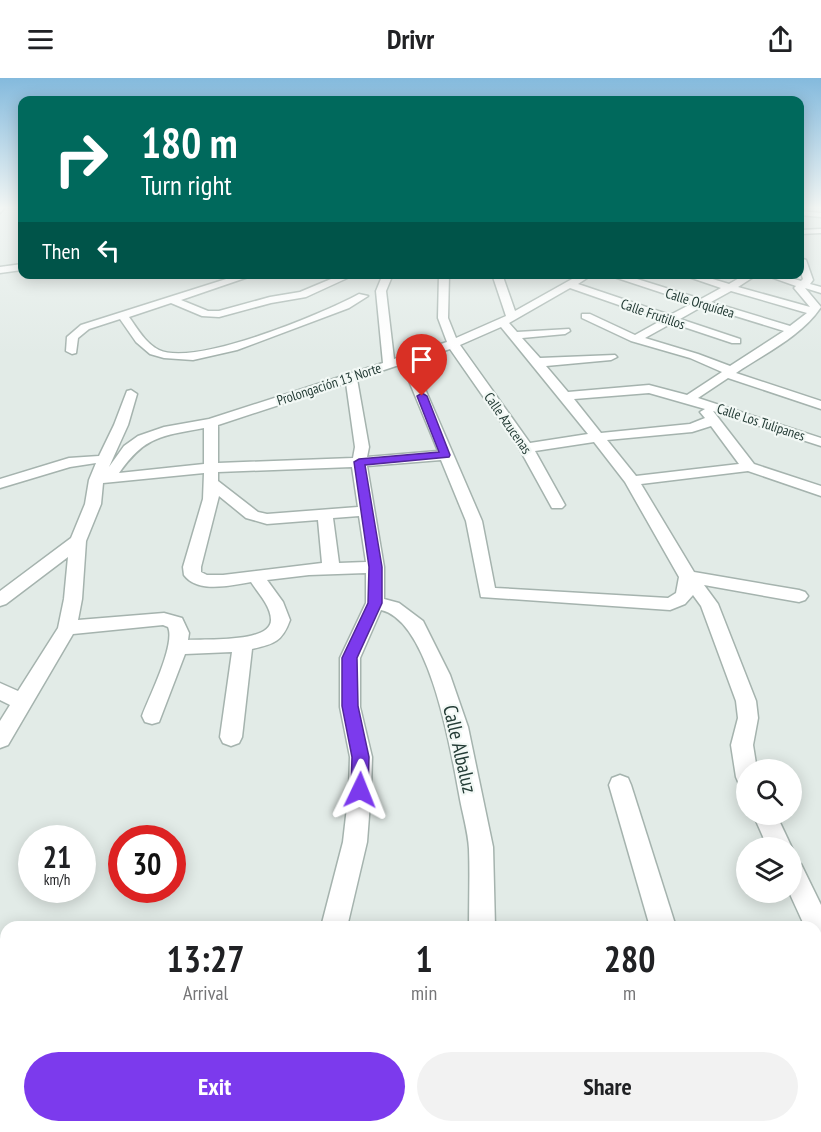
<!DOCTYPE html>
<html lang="en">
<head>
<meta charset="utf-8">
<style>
  body { margin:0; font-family:"PT Sans Narrow",sans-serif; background:#f2f2f2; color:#202124; height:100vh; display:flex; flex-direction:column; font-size:22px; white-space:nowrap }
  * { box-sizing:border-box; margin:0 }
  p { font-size:20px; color:#757577 }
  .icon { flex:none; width:33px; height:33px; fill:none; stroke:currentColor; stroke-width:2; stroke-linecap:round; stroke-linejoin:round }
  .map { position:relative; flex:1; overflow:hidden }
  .details { position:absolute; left:0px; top:843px; width:822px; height:212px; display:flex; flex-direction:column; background:#fff; border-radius:18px 18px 0 0; box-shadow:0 3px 15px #0003 }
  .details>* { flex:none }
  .top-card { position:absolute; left:18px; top:18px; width:786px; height:183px; border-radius:12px; box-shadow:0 3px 15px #0003; background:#00695c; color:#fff; overflow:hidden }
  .tools { position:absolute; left:736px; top:681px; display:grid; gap:12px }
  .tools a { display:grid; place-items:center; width:66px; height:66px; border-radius:50%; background:#fff; box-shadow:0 3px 15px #0003; font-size:30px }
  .speed { position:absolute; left:18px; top:747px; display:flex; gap:12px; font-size:30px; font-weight:700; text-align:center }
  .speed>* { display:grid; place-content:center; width:78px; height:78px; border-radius:50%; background:#fff; box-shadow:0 3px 15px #0003; line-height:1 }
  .speed small { font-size:15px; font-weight:400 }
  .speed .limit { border:9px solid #d22; background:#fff; color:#111 }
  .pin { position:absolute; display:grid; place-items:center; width:51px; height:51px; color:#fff; margin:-62px -26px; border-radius:50% 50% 50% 0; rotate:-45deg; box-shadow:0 0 6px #0007 }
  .pin .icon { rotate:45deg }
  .me { position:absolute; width:66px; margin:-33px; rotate:2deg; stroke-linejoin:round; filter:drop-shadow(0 0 4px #0008) }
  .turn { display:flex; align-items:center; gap:21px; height:126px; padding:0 24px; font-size:27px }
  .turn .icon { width:78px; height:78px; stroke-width:2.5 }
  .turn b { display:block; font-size:42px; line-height:51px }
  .then { display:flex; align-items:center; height:57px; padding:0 24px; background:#0003; gap:12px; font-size:22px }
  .eta { display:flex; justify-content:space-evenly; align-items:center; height:102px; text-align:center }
  .eta b { font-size:36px; font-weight:800; line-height:42px }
  .primary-button { display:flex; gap:12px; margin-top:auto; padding:12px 24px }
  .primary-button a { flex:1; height:69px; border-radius:36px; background:#7c3aed; color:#fff; font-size:24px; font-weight:800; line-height:69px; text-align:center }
  .primary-button a+a { background:#f2f2f2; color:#202124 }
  header { display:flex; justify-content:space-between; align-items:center; height:78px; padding:0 24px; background:#fff; font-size:27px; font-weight:800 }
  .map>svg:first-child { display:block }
</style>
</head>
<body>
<header><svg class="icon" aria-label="menu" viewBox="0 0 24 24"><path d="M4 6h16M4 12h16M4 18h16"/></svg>Drivr<svg class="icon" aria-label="share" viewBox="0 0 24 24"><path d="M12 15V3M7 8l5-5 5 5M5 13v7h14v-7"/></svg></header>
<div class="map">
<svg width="821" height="1054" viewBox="0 0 821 1054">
  <rect width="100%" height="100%" fill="#e2ebe7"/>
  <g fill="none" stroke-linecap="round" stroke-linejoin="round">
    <defs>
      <g id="minor">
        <polygon points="0,129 5,129 0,135"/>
        <polygon points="800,133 821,135 821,139 800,137"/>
        <polygon points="821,151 821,155 800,156 800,152"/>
        <path d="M800 180 806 182 813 202 810 206 821 209V215L805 210 821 229C802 258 764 276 736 295L821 323V331L728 300 698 320 821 360V368L713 333 754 386 821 408V418L748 393 641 406 694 494 799 512 805 514 808 518 805 522 799 524 704 507 718 526 756 623 758 640 753 667 757 692H747V709L739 706 736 699 731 667 738 640 736 623 701 528 693 517 685 526 670 532 481 519 466 443 441 382 367 388 384 489V521L399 525 423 543 450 597 468 649 493 769 495 849H469C469 823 470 797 469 771 468 753 462 734 459 716 451 673 430 543 381 532L360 580V629L372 679 371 712 367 764 347 849H321L343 764 349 712 350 679 340 629V580L366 525V495L309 497 267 502 283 524 290 542C282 564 274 566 252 571L242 659 239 665 231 668 223 665 220 659 232 574 185 576 159 644 152 646 145 644 142 638C149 619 176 566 168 549L163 547 73 556 8 667 0 670V643L10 627 0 622V605L18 613 58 550 64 521 68 479 6 526 0 528V513L71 460 85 426 89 402 96 385 70 389 0 410V401L69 380 99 378 114 347 127 313 131 312 137 316 128 347 109 389 124 368 138 358 164 349 209 341 383 285 376 213 383 196H393L386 213 394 281 447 264 438 240 439 196H449L448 240 456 260 506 238 492 196H502L515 233 581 196H593L578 206 670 237 693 225 605 196H621L701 221 721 210 680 196H696L729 206 746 196H758L738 209 810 229 794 210 796 208 762 196H778L801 203 803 201 800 191ZM570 210 662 242 635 257 590 236H582V240L631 263 690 280 722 294 687 317 649 307 568 314 546 288 611 282 617 279 615 277 540 280 522 260 565 256 570 253 569 251 517 254 509 245ZM731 213 807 235 790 248 711 224ZM703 228 784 253 730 288 698 276 645 260 672 245 732 265H740V261L680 241ZM501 249 588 356 530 365 460 267ZM450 271 519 370 552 430H562L565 427 535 373 594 364 625 404 679 499 676 515 668 520 495 510 482 443 413 283ZM402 286 438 373 367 379 369 369 357 301ZM346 305 355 369 353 380 218 385V347ZM649 315 705 331 700 334 705 340 690 346 601 355 574 321ZM711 348 739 386 636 398 607 362 692 354ZM204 350V386L119 395C145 358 161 358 204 350ZM352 389 358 429 267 436 258 434 218 403V394ZM204 395 203 421 183 489 184 497C198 516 232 507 251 504 258 515 271 528 271 542 271 565 205 561 188 562L189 555 182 540 164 535 78 542 82 521 86 463 101 426 103 405ZM219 418 246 440 267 446 318 442 322 485 223 497H207L201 494V489ZM359 438 366 484 339 485 333 440Z"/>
        <polygon points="22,186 22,192 0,195 0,189"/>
        <path d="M242 196H257L181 222 208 233H219L270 219 300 214 343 196H356L306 219 271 225 219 239 202 238 171 225 129 239C137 250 146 266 159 272 196 289 324 235 359 216L368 218 349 230 237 272 193 282 164 280 150 276 136 264 120 241 89 251 78 260 76 275 72 276 66 273 67 259 81 247Z"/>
        <polygon points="620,697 628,700 631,707 676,849 650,849 609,707 612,700"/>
        <polygon points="753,736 776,736 792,770 768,770"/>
        <polygon points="792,782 801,786 821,827 821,868 816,866 816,849 805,849 789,814 792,814"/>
        <polygon points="86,1048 118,1048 116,1054 84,1054"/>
        <polygon points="269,1048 301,1048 299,1054 267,1054"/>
        <rect x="462" y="1048" width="32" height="6"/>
        <polygon points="706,1048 738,1048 740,1054 708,1054"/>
      </g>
    </defs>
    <use href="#minor" stroke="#a5b3ae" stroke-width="3"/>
    <use href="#minor" fill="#fff" fill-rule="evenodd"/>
  </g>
  <linearGradient id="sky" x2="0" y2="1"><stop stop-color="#84badd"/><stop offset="0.47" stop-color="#f2f6f4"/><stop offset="1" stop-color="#f2f6f4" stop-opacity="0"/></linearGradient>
  <rect width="821" height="276" fill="url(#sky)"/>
  <polygon fill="#7c3aed" stroke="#51269a" stroke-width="1.5" points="422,315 427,318 450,377 449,379 365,387 382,489 382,525 357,580 358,628 369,679 368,712 366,717 360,720 354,717 351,712 352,679 342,628 342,580 368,525 369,489 354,384 359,381 439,374 417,318"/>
  <g text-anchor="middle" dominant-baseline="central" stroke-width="4.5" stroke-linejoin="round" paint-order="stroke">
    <g font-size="14" fill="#233b35" stroke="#f2f8f5">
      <text transform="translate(700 225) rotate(17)">Calle Orquídea</text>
      <text transform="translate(653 236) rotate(19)">Calle Frutillos</text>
      <text transform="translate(329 306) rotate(-18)">Prolongación 13 Norte</text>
      <text transform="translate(761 344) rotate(18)">Calle Los Tulipanes</text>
      <text transform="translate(508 345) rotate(55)">Calle Azucenas</text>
    </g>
    <g font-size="20" fill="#233b35" stroke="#f2f8f5">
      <text transform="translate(460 671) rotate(77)">Calle Albaluz</text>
    </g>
  </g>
</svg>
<div class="tools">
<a><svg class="icon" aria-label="search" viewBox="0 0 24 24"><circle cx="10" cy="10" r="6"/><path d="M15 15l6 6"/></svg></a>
<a><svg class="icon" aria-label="layers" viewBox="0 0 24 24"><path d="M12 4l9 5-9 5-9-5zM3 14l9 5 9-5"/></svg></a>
</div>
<div class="speed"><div>21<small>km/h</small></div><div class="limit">30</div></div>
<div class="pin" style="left:422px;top:318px;background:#d93025"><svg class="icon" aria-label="arrive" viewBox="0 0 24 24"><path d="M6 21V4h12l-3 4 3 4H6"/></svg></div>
<svg class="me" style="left:360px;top:712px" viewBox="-20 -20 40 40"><path d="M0-17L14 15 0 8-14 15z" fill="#7c3aed" stroke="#fff" stroke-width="4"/></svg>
<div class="top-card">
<div class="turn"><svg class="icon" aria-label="right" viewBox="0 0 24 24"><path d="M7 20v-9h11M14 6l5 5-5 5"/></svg><div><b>180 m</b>Turn right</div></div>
<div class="then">Then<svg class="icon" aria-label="left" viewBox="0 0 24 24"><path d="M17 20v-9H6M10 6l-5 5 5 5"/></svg></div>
</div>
<section class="details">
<div class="eta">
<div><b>13:27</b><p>Arrival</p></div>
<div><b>1</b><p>min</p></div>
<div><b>280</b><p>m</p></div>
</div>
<div class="primary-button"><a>Exit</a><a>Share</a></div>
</section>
</div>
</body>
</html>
